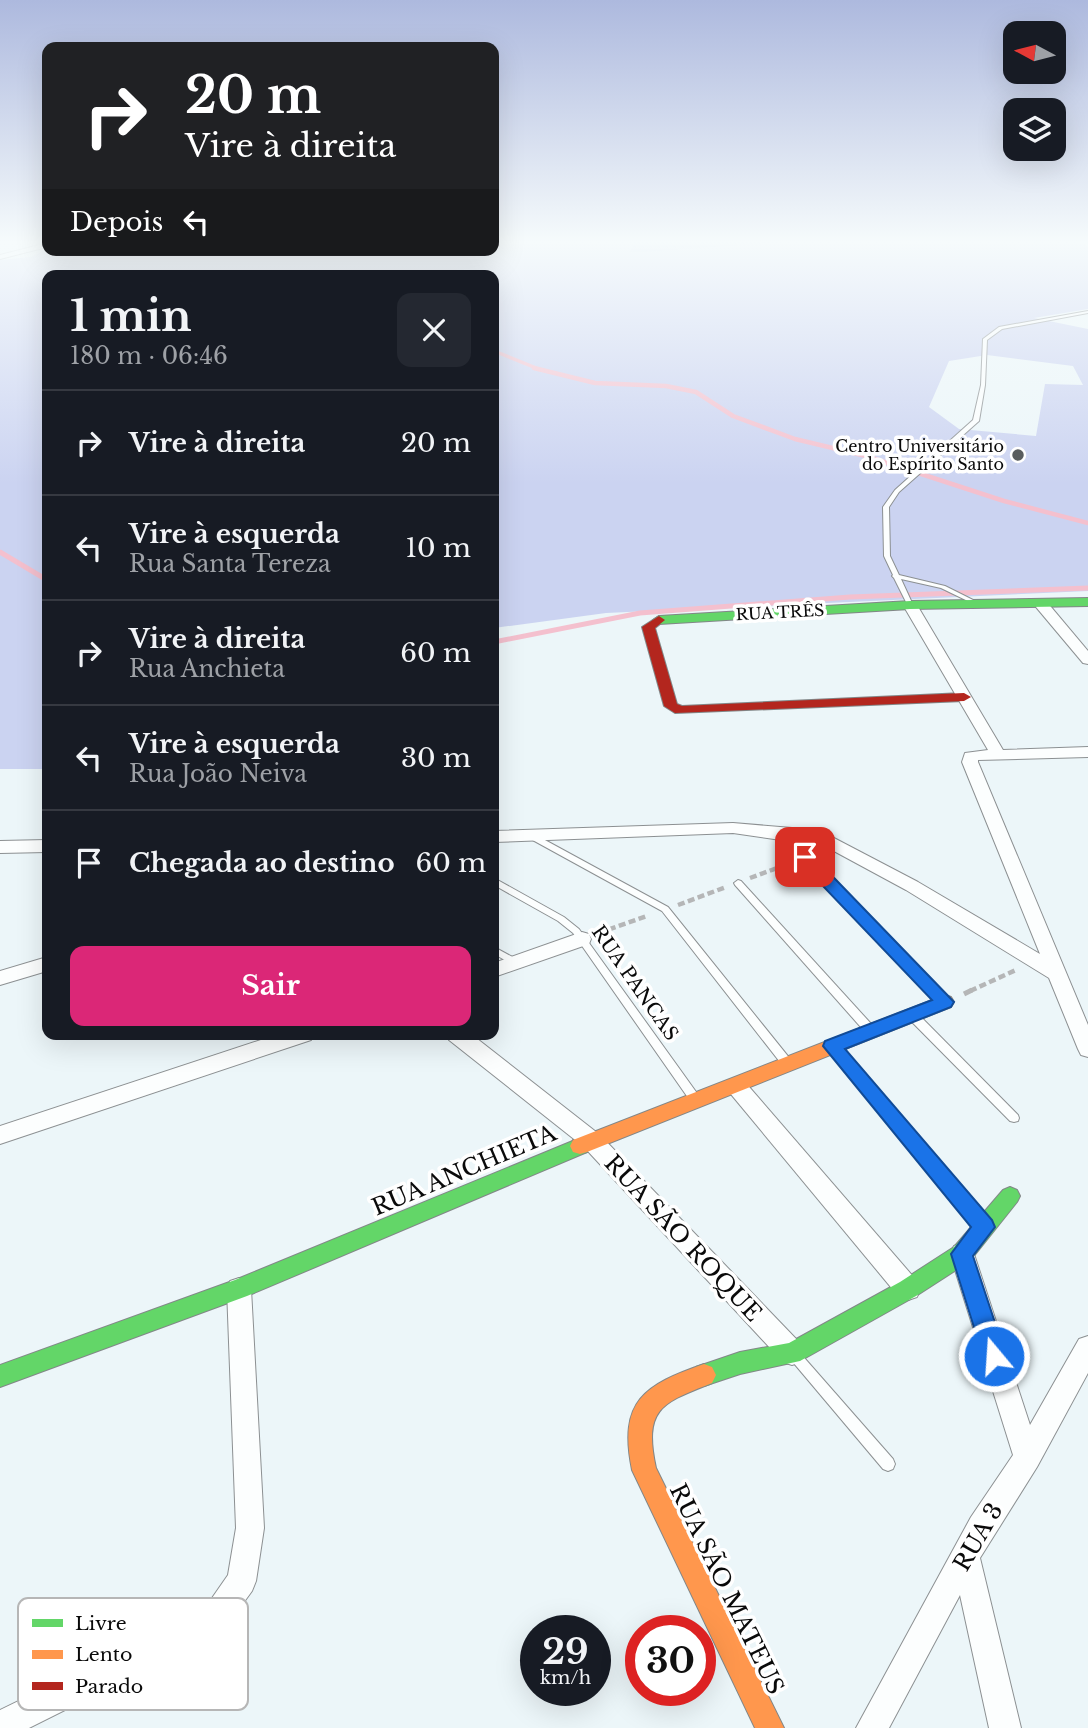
<!DOCTYPE html>
<html lang="pt">
<head>
<meta charset="utf-8">
<style>
  body { margin:0; font-family:"Libre Baskerville",serif; background:#242831; color:#f1f3f6; height:100vh; display:flex; flex-direction:column; font-size:26px; white-space:nowrap }
  * { box-sizing:border-box; margin:0 }
  p { font-size:23px; color:#9ea1a6 }
  .icon { flex:none; width:38px; height:38px; fill:none; stroke:currentColor; stroke-width:2; stroke-linecap:round; stroke-linejoin:round }
  .map { position:relative; flex:1; overflow:hidden }
  .panel { position:absolute; left:42px; top:270px; width:457px; height:770px; display:flex; flex-direction:column; background:#171b24; border-radius:14px; box-shadow:0 7px 28px #0002 }
  .panel>* { flex:none }
  .top-card { position:absolute; left:42px; top:42px; width:457px; height:214px; border-radius:14px; box-shadow:0 7px 28px #0002; background:#202124; color:#fff; overflow:hidden }
  .needle { width:46px; rotate:277deg }
  .fabs { position:absolute; left:1003px; top:21px; display:grid; gap:14px }
  .fabs a { display:grid; place-items:center; width:63px; height:63px; border-radius:14px; background:#171b24; box-shadow:0 7px 28px #0002; font-size:35px }
  .speed { position:absolute; left:520px; top:1615px; display:flex; gap:14px; font-size:35px; font-weight:700; text-align:center }
  .speed>* { display:grid; place-content:center; width:91px; height:91px; border-radius:50%; background:#171b24; box-shadow:0 7px 28px #0002; line-height:1 }
  .speed small { font-size:18px; font-weight:400 }
  .speed .limit { border:10px solid #d22; background:#fff; color:#111 }
  .pin { position:absolute; display:grid; place-items:center; width:60px; height:60px; color:#fff; margin:-30px; border-radius:14px; box-shadow:0 4px 10px #0006 }
  .me { position:absolute; width:77px; margin:-38px; rotate:342deg; stroke-linejoin:round; filter:drop-shadow(0 0 5px #0008) }
  .turn { display:flex; align-items:center; gap:24px; height:147px; padding:0 28px; font-size:32px }
  .turn .icon { width:91px; height:91px; stroke-width:2.5 }
  .turn b { display:block; font-size:49px; line-height:60px }
  .then { display:flex; align-items:center; height:66px; padding:0 28px; background:#0003; gap:14px; font-size:26px }
  .round { display:grid; place-items:center; flex:none; width:74px; height:74px; border-radius:14px; background:#242831 }
  .overview { display:flex; align-items:center; justify-content:space-between; height:119px; padding:0 28px }
  h1 { font-size:42px; font-weight:700; line-height:52px }
  .action { display:flex; gap:14px; margin-top:auto; padding:14px 28px }
  .action a { flex:1; height:80px; border-radius:14px; background:#db2777; color:#fff; font-size:28px; font-weight:700; line-height:80px; text-align:center }
  ul { padding:0; list-style:none }
  li { display:flex; align-items:center; gap:21px; height:105px; padding:0 28px; border-top:2px solid #363941 }
  li div { flex:1 }
  li b { display:block; font-size:26px }
  li em { font-style:normal }
  .map>svg:first-child { display:block }
</style>
</head>
<body>
<div class="map">
<svg width="1088" height="1728" viewBox="0 0 1088 1728">
  <rect width="100%" height="100%" fill="#ecf6f9"/>
  <path fill="#cbd3f1" fill-rule="evenodd" d="M494 242H632L634 245 629 252H646L791 242H1076L1088 246V309L1034 318 1088 329V591L606 613 494 628V275H47V769H0V260L31 257 47 249 494 250ZM987 355 1073 366 1083 385 1045 384 1036 436 959 429 929 407 949 361Z"/>
  <polygon fill="#b8c0e8" points="632,242 791,242 646,252 629,252 634,245"/>
  <g fill="none" stroke-linecap="round" stroke-linejoin="round">
    <polyline stroke="#f4c0ce" stroke-width="3.5" points="494,351 541,370"/>
    <polyline stroke="#f4c0ce" stroke-width="4.5" points="534,368 595,383 666,386 696,392 733,416 795,439 866,456 1004,501 1088,523"/>
    <g stroke="#f4c0ce" stroke-width="5">
      <polyline points="0,552 47,580"/>
      <polyline points="494,642 640,613 850,597 1088,588"/>
    </g>
    <defs>
      <g id="lane">
        <polygon points="1088,311 1088,313 1002,329 987,340 985,385 979,421 899,492 889,507 890,556 899,575 945,586 981,604 980,605 976,605 941,588 901,579 913,605 910,607 908,606 894,578 892,576 893,575 884,556 883,507 895,490 973,420 981,385 983,339 999,327"/>
        <polygon points="532,833 668,907 791,1060 792,1063 791,1066 787,1067 783,1066 662,911 529,838 528,836"/>
        <polygon points="805,854 808,855 947,999 949,1002 947,1005 941,1005 802,859 801,857 802,855"/>
        <polygon points="494,878 564,917 579,929 699,1096 700,1099 699,1102 695,1103 691,1102 573,933 558,921 494,885"/>
        <polygon points="738,880 741,881 874,1027 875,1030 874,1033 870,1034 866,1033 735,885 734,883"/>
        <polygon points="494,947 518,960 520,962 518,964 512,964 494,954"/>
        <polygon points="912,1011 916,1012 1018,1115 1019,1118 1018,1121 1014,1122 1010,1121 908,1018 907,1015 908,1012"/>
        <polygon points="832,1043 836,1044 985,1219 987,1223 985,1227 981,1228 977,1227 828,1050 827,1047 828,1044"/>
        <polygon points="796,1351 800,1353 893,1459 895,1464 893,1469 888,1471 883,1469 792,1361 790,1357 792,1353"/>
      </g>
      <g id="street">
        <polygon points="47,243 47,247 0,259 0,255"/>
        <polygon points="1041,600 1046,601 1088,651 1088,664 1083,663 1036,607 1036,601"/>
        <polygon points="910,601 917,605 1003,750 1088,747 1088,757 978,760 978,762 1088,1025 1088,1057 1081,1055 1078,1049 1049,978 906,890 832,850 805,863 796,857 815,845 733,833 494,842 494,831 733,823 792,828 832,837 918,882 1040,954 962,762 965,753 988,750 903,605"/>
        <polygon points="47,840 47,852 0,853 0,841"/>
        <polygon points="582,932 589,934 591,939 589,944 494,977 494,963"/>
        <polygon points="47,957 47,971 0,985 0,971"/>
        <polygon points="279,1034 314,1034 311,1040 0,1144 0,1126"/>
        <polygon points="446,1034 471,1034 600,1135 801,1344 805,1353 801,1362 792,1365 783,1362 584,1147 449,1040"/>
        <polygon points="737,1079 744,1081 917,1281 920,1289 917,1297 908,1300 899,1297 730,1093 726,1087 730,1081"/>
        <polygon points="962,1243 970,1246 974,1254 1030,1425 1079,1339 1088,1336 1088,1373 1037,1467 980,1558 1021,1728 989,1728 960,1595 889,1728 856,1728 971,1517 1013,1455 950,1254 954,1246"/>
        <polygon points="239,1278 248,1281 251,1289 264,1528 256,1581 252,1591 223,1631 29,1728 0,1728 0,1710 203,1611 228,1575 236,1528 227,1289 230,1281"/>
      </g>
      <g id="fast">
        <polygon points="1088,598 1088,606 910,609 659,624 653,620 659,616 910,601"/>
        <polygon points="580,1138 587,1140 590,1146 587,1152 247,1296 0,1387 0,1365 235,1280"/>
        <polygon points="1010,1187 1017,1190 1020,1196 1017,1202 970,1261 916,1296 800,1361 740,1374 704,1386 696,1383 692,1375 696,1367 740,1352 789,1343 900,1282 954,1247 1003,1190"/>
      </g>
      <g id="slow">
        <polygon points="945,995 951,997 954,1002 951,1007 587,1152 580,1154 573,1152 570,1146 573,1140"/>
        <path d="M704 1364 712 1367 716 1375 712 1383C662 1403 643 1408 656 1468L784 1728H755L632 1470C618 1401 644 1385 704 1364Z"/>
      </g>
      <polygon id="jam" points="659,616 665,620 655,628 677,704 682,706 964,693 971,697 964,701 675,713 664,706 642,627"/>
    </defs>
    <use href="#lane" stroke="#8c9092" stroke-width="2"/>
    <use href="#street" stroke="#8c9092" stroke-width="2"/>
    <use href="#fast" stroke="#828788" stroke-width="2"/>
    <use href="#slow" stroke="#828788" stroke-width="2"/>
    <use href="#jam" stroke="#828788" stroke-width="2"/>
    <g stroke="#b5b6b7" stroke-width="4.5" stroke-dasharray="7 3.5" stroke-linecap="butt">
      <polyline points="750,878 788,864"/>
      <polyline points="678,905 726,887"/>
      <polyline points="599,933 647,916"/>
      <polyline points="970,991 1016,970"/>
    </g>
    <polyline stroke="#b5b6b7" stroke-width="5" stroke-dasharray="9 4.5" stroke-linecap="butt" points="964,994 974,989"/>
    <use href="#lane" fill="#fcfefe" fill-rule="evenodd"/>
    <use href="#street" fill="#fcfefe" fill-rule="evenodd"/>
    <use href="#fast" fill="#63d668" fill-rule="evenodd"/>
    <use href="#slow" fill="#ff974d" fill-rule="evenodd"/>
    <use href="#jam" fill="#b3261e" fill-rule="evenodd"/>
  </g>
  <linearGradient id="sky" x2="0" y2="1"><stop stop-color="#adb9de"/><stop offset="0.5" stop-color="#f6fbfc"/><stop offset="1" stop-color="#f6fbfc" stop-opacity="0"/></linearGradient>
  <rect width="1088" height="484" fill="url(#sky)"/>
  <polygon fill="#1a73e8" stroke="#114b97" stroke-width="2" points="805,852 810,853 954,1002 951,1007 845,1049 992,1220 995,1227 973,1256 1006,1356 1002,1364 994,1367 986,1364 983,1356 951,1254 971,1227 823,1046 825,1041 932,1000 799,861 797,857"/>
  <circle fill="#595d5e" stroke="#fff" stroke-width="2.5" cx="1018" cy="455" r="7"/>
  <g text-anchor="middle" dominant-baseline="central" stroke-width="7" stroke-linejoin="round" paint-order="stroke">
    <g font-size="16" fill="#0a0a0a" stroke="#fff" text-anchor="end">
      <text x="1004" y="446">Centro Universitário<tspan x="1004" dy="18">do Espírito Santo</tspan></text>
    </g>
    <g font-size="16" fill="#0a0a0a" stroke="#fff">
      <text transform="translate(780 612) rotate(-3)">RUA TRÊS</text>
    </g>
    <g font-size="19" fill="#0a0a0a" stroke="#fff">
      <text transform="translate(635 983) rotate(55)">RUA PANCAS</text>
    </g>
    <g font-size="23" fill="#0a0a0a" stroke="#fff">
      <text transform="translate(464 1170) rotate(-23)">RUA ANCHIETA</text>
      <text transform="translate(683 1238) rotate(47)">RUA SÃO ROQUE</text>
      <text transform="translate(978 1537) rotate(-60)">RUA 3</text>
      <text transform="translate(727 1589) rotate(64)">RUA SÃO MATEUS</text>
    </g>
  </g>
  <rect x="18" y="1598" width="230" height="112" rx="10" fill="#fff" stroke="#b6b6b6" stroke-width="2"/>
  <rect x="32" y="1619" width="31" height="8" fill="#63d668"/>
  <rect x="32" y="1650" width="31" height="9" fill="#ff974d"/>
  <rect x="32" y="1682" width="31" height="8" fill="#b3261e"/>
  <g font-size="19" fill="#0a0a0a">
    <text x="75" y="1630">Livre</text>
    <text x="75" y="1661">Lento</text>
    <text x="75" y="1693">Parado</text>
  </g>
</svg>
<div class="fabs">
<a><svg class="needle" viewBox="-14 -14 28 28"><path d="M0-13l5 13h-10z" fill="#e53935"/><path d="M0 13l5-13h-10z" fill="#9ea1a6"/></svg></a>
<a><svg class="icon" aria-label="layers" viewBox="0 0 24 24"><path d="M12 4l9 5-9 5-9-5zM3 14l9 5 9-5"/></svg></a>
</div>
<div class="speed"><div>29<small>km/h</small></div><div class="limit">30</div></div>
<div class="pin" style="left:805px;top:857px;background:#d93025"><svg class="icon" aria-label="arrive" viewBox="0 0 24 24"><path d="M6 21V4h12l-3 4 3 4H6"/></svg></div>
<svg class="me" style="left:994px;top:1356px" viewBox="-20 -20 40 40"><circle r="17" fill="#1a73e8" stroke="#fff" stroke-width="3"/><path d="M0-11L8 9 0 5-8 9z" fill="#fff"/></svg>
<div class="top-card">
<div class="turn"><svg class="icon" aria-label="right" viewBox="0 0 24 24"><path d="M7 20v-9h11M14 6l5 5-5 5"/></svg><div><b>20 m</b>Vire à direita</div></div>
<div class="then">Depois<svg class="icon" aria-label="left" viewBox="0 0 24 24"><path d="M17 20v-9H6M10 6l-5 5 5 5"/></svg></div>
</div>
<section class="panel">
<div class="overview"><div><h1>1 min</h1><p>180 m · 06:46</p></div><a class="round"><svg class="icon" aria-label="close" viewBox="0 0 24 24"><path d="M6 6l12 12M18 6L6 18"/></svg></a></div>
<ul>
<li><svg class="icon" aria-label="right" viewBox="0 0 24 24"><path d="M7 20v-9h11M14 6l5 5-5 5"/></svg><div><b>Vire à direita</b></div><em>20 m</em></li>
<li><svg class="icon" aria-label="left" viewBox="0 0 24 24"><path d="M17 20v-9H6M10 6l-5 5 5 5"/></svg><div><b>Vire à esquerda</b><p>Rua Santa Tereza</p></div><em>10 m</em></li>
<li><svg class="icon" aria-label="right" viewBox="0 0 24 24"><path d="M7 20v-9h11M14 6l5 5-5 5"/></svg><div><b>Vire à direita</b><p>Rua Anchieta</p></div><em>60 m</em></li>
<li><svg class="icon" aria-label="left" viewBox="0 0 24 24"><path d="M17 20v-9H6M10 6l-5 5 5 5"/></svg><div><b>Vire à esquerda</b><p>Rua João Neiva</p></div><em>30 m</em></li>
<li><svg class="icon" aria-label="arrive" viewBox="0 0 24 24"><path d="M6 21V4h12l-3 4 3 4H6"/></svg><div><b>Chegada ao destino</b></div><em>60 m</em></li>
</ul>
<div class="action"><a>Sair</a></div>
</section>
</div>
</body>
</html>
